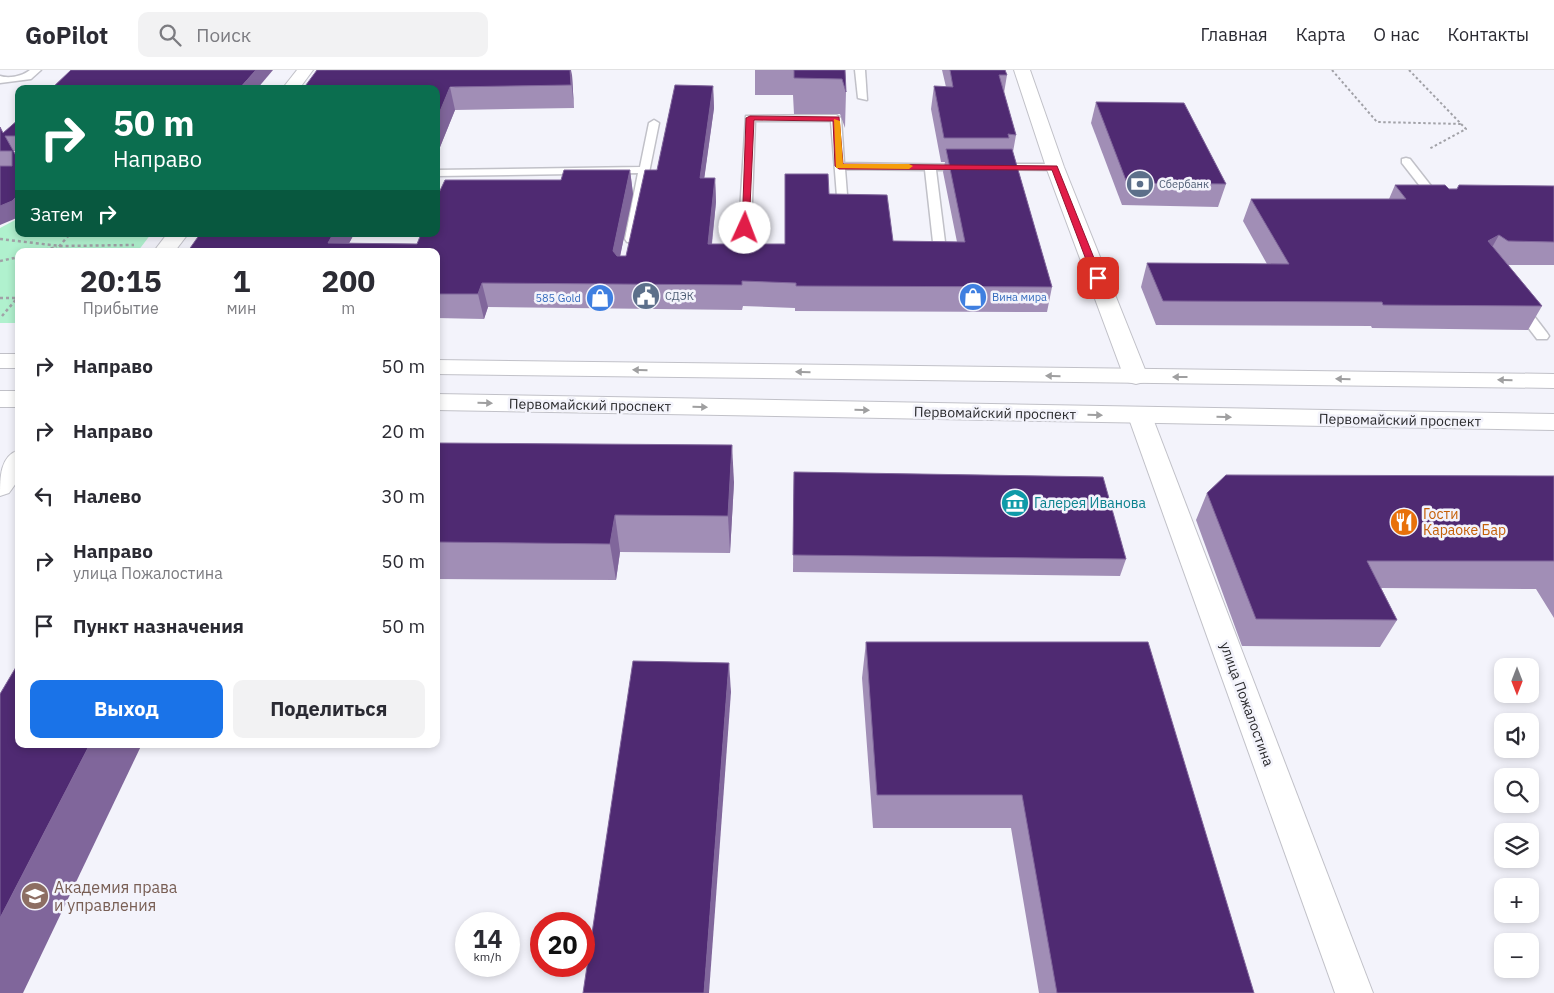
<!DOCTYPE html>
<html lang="ru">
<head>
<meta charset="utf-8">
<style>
  body { margin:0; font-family:"IBM Plex Sans",sans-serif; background:#f2f2f3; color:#2b2b33; height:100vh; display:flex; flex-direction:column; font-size:19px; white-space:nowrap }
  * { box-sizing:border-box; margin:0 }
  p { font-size:16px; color:#7c7c81 }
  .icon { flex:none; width:28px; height:28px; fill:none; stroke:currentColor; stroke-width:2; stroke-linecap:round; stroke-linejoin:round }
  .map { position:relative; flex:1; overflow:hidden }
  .side { position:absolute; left:15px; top:178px; width:425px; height:500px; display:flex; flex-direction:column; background:#fff; border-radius:10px; box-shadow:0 2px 8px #0003 }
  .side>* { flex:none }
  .top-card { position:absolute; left:15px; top:15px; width:425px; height:152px; border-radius:10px; box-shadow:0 2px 8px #0003; background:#0b6e4f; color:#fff; overflow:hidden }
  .needle { width:32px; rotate:180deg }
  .tools { position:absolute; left:1494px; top:588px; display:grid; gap:10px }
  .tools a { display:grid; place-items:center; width:45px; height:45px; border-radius:10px; background:#fff; box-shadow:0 2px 8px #0003; font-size:25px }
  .speed { position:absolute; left:455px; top:842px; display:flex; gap:10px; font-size:25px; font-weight:700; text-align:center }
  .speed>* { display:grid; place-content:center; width:65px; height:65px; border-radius:50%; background:#fff; box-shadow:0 2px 8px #0003; line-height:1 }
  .speed small { font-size:12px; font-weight:400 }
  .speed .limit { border:8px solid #d22; background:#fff; color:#111 }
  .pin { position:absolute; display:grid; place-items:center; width:42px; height:42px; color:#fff; margin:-21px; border-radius:10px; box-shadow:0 2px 8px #0006 }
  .me { position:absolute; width:55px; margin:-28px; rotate:2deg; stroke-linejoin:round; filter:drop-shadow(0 0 4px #0008) }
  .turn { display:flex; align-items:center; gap:18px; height:105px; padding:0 15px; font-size:22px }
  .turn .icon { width:65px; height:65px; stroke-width:2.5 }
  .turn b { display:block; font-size:35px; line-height:42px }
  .then { display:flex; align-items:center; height:48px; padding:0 15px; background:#0003; gap:10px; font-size:19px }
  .eta { display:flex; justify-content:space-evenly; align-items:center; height:85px; text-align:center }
  .eta b { font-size:30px; font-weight:800; line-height:35px }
  .button { display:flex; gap:10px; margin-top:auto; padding:10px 15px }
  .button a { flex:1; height:58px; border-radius:10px; background:#1a73e8; color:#fff; font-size:20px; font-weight:800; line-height:58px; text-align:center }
  .button a+a { background:#f2f2f3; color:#2b2b33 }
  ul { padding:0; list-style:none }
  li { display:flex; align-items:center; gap:15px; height:65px; padding:0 15px }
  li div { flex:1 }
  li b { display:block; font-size:19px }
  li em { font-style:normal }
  header { display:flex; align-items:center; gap:30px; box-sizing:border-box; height:70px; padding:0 25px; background:#fff; border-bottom:1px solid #e1e1e2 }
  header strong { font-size:24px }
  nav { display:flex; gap:28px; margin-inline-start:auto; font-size:18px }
  .search { width:350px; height:45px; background:#f2f2f3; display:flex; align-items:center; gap:12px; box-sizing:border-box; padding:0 18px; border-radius:10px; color:#7c7c81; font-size:19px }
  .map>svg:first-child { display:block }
</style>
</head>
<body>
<header>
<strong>GoPilot</strong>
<div class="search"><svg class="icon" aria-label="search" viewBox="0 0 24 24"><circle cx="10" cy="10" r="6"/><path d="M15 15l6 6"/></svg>Поиск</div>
<nav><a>Главная</a><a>Карта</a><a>О нас</a><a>Контакты</a></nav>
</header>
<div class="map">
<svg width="1554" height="923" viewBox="0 0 1554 923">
  <rect width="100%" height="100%" fill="#f3f3fb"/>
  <polygon fill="#b0f1ce" points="19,148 19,164 151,164 138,181 19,181 19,253 0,253 0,158"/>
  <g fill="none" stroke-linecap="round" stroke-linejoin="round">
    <defs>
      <g id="lane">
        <path d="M30 0H41L31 9 0 13V6C9 9 23 6 30 0Z"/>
        <polygon points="855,0 865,0 867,30 858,28"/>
        <polygon points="836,45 841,48 844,93 970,95 971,97 966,100 936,100 945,172 943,175 939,176 933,172 925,100 845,99 848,137 846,139 838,139 831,51 755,51 751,158 745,162 741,161 739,158 746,46"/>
        <polygon points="654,50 659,53 635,172 627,172 625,169 638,103 436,106 436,100 640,97 649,53"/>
        <polygon points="1406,88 1410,89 1442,130 1442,134 1434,134 1402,93 1402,89"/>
        <polygon points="995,94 1055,94 1060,97 1055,100 991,99 990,97"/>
        <polygon points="1519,232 1524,233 1547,263 1549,266 1547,269 1537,269 1514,239 1513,236"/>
      </g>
      <g id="street">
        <polygon points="1014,0 1030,0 1064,97 1148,307 1144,312 1136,314 1128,312 1124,307 1046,97"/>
        <polygon points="1140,338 1149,340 1152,346 1373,923 1335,923 1128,346 1131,340"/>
        <path d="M19 380V409L9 423 0 426C0 407 0 386 19 380Z"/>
      </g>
      <g id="secondary">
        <polygon points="297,0 313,0 299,19 282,19"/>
        <polygon points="167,164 188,164 175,181 154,181"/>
      </g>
      <g id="primary">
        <rect x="0" y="284" width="19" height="14"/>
        <polygon points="436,290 1554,304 1554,318 436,304"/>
        <rect x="0" y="321" width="19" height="16"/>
        <polygon points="436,324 1554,344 1554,360 436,340"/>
      </g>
    </defs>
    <use href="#lane" stroke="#c1c1c8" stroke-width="3"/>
    <use href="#street" stroke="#c1c1c8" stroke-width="2"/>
    <use href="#secondary" stroke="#c1c1c8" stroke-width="2"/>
    <use href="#primary" stroke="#c1c1c8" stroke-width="2"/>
    <g stroke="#a1a1a7" stroke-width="2" stroke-dasharray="2.5 2.5" stroke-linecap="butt">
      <polyline points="1332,0 1377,52 1462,54"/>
      <polyline points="1409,0 1466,59 1429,79"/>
    </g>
    <g stroke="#a1a1a7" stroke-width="2.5" stroke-dasharray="3 3" stroke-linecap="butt">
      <polyline points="0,169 60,176 134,175"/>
      <polyline points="39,181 57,177"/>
      <polyline points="55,181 70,164"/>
      <polyline points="0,191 19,187"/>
      <polyline points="0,228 17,228"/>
      <polyline points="2,246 19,226"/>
    </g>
    <use href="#lane" fill="#fff" fill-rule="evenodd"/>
    <use href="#street" fill="#fff" fill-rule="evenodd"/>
    <use href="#secondary" fill="#fff" fill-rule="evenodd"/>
    <use href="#primary" fill="#fff" fill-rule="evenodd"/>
  </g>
  <g fill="#a18eb6">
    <polygon points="755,0 845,0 846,22 845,58 840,44 794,44 793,25 755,25"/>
    <polygon points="942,0 1005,0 1007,5 1004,23 1016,65 1013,82 1052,217 1047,242 795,241 795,238 743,236 742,240 488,237 484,249 436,248 436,181 200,164 354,164 349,173 417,174 561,110 630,100 633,124 620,186 626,186 657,100 713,16 714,38 704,108 715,108 716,132 712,174 785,174 829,124 893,171 957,172 943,102 945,92 941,92 931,39 934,16 946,17"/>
    <polygon points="572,5 574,38 455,40 436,87 436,19"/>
    <polygon points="1096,32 1226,114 1218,137 1122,135 1091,53"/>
    <polygon points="19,49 19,81 13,81 19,91 0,155 0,57 3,63"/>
    <polygon points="1395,115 1449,119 1554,116 1554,195 1508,195 1542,236 1528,260 1372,258 1371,256 1156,255 1141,217 1147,193 1267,194 1243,151 1251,129 1389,129"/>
    <polygon points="436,373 734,412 730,483 620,482 616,510 436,509"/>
    <polygon points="794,402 1126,489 1120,506 793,502"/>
    <polygon points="1554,406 1554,548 1536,519 1381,518 1397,550 1380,577 1242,576 1196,450 1207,423"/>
    <polygon points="866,572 1254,923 1039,923 1011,758 873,758 862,608"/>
  </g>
  <g fill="#80669b">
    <polygon points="256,0 273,0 257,19 239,19"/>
    <polygon points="570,0 571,0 572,5 574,38"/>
    <polygon points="713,16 714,38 701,132 700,108"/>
    <polygon points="450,17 455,40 436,87 436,51"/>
    <polygon points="630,100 633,124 616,206 613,181"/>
    <polygon points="715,108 716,132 709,199 708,174"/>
    <polygon points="19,124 19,147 0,155 0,136"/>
    <polygon points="333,164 354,164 345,181 328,173"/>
    <polygon points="1499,165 1486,188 1488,171"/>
    <polygon points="482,213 488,237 484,249 478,224"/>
    <polygon points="732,375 734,412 730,483 728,446"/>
    <polygon points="615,445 620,482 616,510 610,474"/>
    <polygon points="729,593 731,622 709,923 704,923"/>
    <polygon points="90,674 142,674 23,923 0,923 0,848"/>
  </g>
  <g fill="#4f2a72" stroke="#80669b">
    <polygon points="71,0 256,0 239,19 51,19"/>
    <polygon points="317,0 570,0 571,15 450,17 436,51 436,19 303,19"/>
    <polygon points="794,0 845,0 846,22 842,9 794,8"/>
    <polygon points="950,0 1005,0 1007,5 999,5 1016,65 1008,64 1009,68 944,68 934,16 953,17"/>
    <polygon points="675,15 713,16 700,108 715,108 708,174 785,174 785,104 828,104 829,124 887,125 893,171 965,172 946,79 1012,79 1052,217 796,216 796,213 742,211 742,215 482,213 478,224 436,224 436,181 188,181 200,164 333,164 328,173 417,174 421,164 436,164 436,129 445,110 561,110 564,100 630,100 613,181 617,186 626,186 645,100 657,100"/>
    <polygon points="1096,32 1184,33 1226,114 1127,113"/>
    <polygon points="19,49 19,66 5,66 19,91 19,124 12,131 0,136 0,96 12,96 12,81 0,81 0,57 3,63"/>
    <polygon points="1395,115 1445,115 1449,119 1457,119 1459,115 1554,116 1554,172 1508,171 1499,165 1488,171 1542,236 1383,235 1382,232 1163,231 1147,193 1289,194 1251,129 1406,129"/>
    <polygon points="436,373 732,375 728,446 615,445 610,474 436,472"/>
    <polygon points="794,402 1103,407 1126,489 793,485"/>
    <polygon points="1226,405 1554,406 1554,491 1367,491 1397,550 1256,549 1207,423"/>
    <polygon points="866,572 1148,572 1254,923 1057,923 1022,725 877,725"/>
    <polygon points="633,591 729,593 704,923 583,923"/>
    <polygon points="19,592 19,674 90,674 0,848 0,624"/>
  </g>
  <defs><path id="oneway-solid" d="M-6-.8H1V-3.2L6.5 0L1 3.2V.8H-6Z" transform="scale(1.25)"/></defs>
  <g fill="#9f9fa0">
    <use href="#oneway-solid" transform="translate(640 300) rotate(-179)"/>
    <use href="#oneway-solid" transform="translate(803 302) rotate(-179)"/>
    <use href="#oneway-solid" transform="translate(1053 306) rotate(-179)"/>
    <use href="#oneway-solid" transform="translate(1180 307) rotate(-180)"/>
    <use href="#oneway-solid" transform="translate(1343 309) rotate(-179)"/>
    <use href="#oneway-solid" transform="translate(1505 310) rotate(-179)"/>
    <use href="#oneway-solid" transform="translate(485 333) rotate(1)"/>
    <use href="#oneway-solid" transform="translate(700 337) rotate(1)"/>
    <use href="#oneway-solid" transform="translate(862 340) rotate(1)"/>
    <use href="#oneway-solid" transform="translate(1095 345) rotate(1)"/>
    <use href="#oneway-solid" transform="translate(1224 347) rotate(1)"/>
  </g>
  <polygon fill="#e11d48" stroke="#92132f" points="750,46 839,47 843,94 1057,96 1102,208 1098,211 1093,208 1052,100 839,99 835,96 833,51 754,50 749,158 742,160 746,48"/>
  <polygon fill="#f59e0b" points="834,49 840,51 843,94 909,94 913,96 909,99 836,98"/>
  <defs>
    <symbol id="bank-disc" viewBox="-11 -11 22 22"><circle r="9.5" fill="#5c6f8a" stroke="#f3f3fb"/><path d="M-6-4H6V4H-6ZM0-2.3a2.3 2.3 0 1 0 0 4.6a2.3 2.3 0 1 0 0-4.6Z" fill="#fff"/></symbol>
    <symbol id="civic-disc" viewBox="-11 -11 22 22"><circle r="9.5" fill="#5c6f8a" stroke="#f3f3fb"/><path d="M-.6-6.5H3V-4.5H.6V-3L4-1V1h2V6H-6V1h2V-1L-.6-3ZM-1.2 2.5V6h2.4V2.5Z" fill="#fff"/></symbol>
    <symbol id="shop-disc" viewBox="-11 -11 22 22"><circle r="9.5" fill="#3f7fe0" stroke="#f3f3fb"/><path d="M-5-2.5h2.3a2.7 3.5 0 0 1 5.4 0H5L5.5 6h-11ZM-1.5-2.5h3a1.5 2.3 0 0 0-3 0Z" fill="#fff"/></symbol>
    <symbol id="museum-disc" viewBox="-11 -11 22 22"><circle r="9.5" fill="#0f9aa8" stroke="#f3f3fb"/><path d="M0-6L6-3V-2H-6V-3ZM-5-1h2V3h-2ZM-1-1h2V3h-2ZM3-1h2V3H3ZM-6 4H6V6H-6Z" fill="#fff"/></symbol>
    <symbol id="restaurant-disc" viewBox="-11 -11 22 22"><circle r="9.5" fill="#e8710a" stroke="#f3f3fb"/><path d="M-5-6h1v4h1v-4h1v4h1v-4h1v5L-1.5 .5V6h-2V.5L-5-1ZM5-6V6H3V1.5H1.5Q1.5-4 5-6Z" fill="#fff"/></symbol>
    <symbol id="university-disc" viewBox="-11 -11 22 22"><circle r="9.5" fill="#8d6e63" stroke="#f3f3fb"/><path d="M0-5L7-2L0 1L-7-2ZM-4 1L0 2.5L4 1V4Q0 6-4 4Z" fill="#fff"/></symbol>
  </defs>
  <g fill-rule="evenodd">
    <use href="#bank-disc" x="1124" y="98" width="32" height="32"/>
    <use href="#civic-disc" x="630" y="210" width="32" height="32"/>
    <use href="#shop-disc" x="957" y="211" width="32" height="32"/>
    <use href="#shop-disc" x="584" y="212" width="32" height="32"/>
    <use href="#museum-disc" x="999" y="417" width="32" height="32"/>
    <use href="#restaurant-disc" x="1388" y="436" width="32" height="32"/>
    <use href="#university-disc" x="19" y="810" width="32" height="32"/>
  </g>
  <g text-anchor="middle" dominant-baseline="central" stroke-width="5" stroke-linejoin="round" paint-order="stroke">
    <g font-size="11" fill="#4e5e75" stroke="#f3f3fb" text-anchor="start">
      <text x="1159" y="114">Сбербанк</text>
      <text x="665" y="226">СДЭК</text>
    </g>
    <g font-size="11" fill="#366cbe" stroke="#f3f3fb" text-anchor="start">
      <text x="992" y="227">Вина мира</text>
      <text x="581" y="228" text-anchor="end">585 Gold</text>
    </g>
    <g font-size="14" fill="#2a2a2d" stroke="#f3f3fb">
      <text transform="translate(590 335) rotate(1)">Первомайский проспект</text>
      <text transform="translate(995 343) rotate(1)">Первомайский проспект</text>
      <text transform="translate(1400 350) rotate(1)">Первомайский проспект</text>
      <text transform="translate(1247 634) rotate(70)">улица Пожалостина</text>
    </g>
    <g font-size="14" fill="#0d838f" stroke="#f3f3fb" text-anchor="start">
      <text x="1034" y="433">Галерея Иванова</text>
    </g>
    <g font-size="14" fill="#c56008" stroke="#f3f3fb" text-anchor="start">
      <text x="1423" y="444">Гости<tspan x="1423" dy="16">Караоке Бар</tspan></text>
    </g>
    <g font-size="16" fill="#785e54" stroke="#f3f3fb" text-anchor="start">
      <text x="54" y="817">Академия права<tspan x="54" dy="18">и управления</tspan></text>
    </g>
  </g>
</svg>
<div class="tools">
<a><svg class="needle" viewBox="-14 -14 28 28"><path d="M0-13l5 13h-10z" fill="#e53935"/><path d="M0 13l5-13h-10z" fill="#7c7c81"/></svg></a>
<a><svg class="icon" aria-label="sound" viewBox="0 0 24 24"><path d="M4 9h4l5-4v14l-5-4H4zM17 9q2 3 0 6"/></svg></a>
<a><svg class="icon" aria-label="search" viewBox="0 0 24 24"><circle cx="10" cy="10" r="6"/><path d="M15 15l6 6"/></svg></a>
<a><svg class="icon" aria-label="layers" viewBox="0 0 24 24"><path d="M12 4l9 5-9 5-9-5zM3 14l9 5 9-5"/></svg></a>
<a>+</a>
<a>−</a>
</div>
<div class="speed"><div>14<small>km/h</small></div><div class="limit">20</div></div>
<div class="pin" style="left:1098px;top:208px;background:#d93025"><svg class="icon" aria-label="arrive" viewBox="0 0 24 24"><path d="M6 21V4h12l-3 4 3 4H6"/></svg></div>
<svg class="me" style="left:745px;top:158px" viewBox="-20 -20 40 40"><circle r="19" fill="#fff"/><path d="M0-13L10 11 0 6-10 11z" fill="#e11d48"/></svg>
<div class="top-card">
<div class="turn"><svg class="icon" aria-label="right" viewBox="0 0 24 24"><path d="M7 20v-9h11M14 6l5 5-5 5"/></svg><div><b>50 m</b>Направо</div></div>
<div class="then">Затем<svg class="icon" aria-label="right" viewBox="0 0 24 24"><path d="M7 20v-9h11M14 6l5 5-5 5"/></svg></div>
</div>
<section class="side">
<div class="eta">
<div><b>20:15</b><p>Прибытие</p></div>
<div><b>1</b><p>мин</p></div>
<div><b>200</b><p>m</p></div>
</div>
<ul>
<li><svg class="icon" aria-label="right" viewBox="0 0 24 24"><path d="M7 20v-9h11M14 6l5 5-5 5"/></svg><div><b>Направо</b></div><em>50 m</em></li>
<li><svg class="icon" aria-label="right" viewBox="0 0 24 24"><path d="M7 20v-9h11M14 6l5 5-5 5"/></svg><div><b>Направо</b></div><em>20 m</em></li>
<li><svg class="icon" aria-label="left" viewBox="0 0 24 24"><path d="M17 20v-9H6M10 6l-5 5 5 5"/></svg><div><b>Налево</b></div><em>30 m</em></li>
<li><svg class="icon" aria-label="right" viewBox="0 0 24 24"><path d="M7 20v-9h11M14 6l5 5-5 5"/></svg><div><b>Направо</b><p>улица Пожалостина</p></div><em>50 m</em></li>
<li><svg class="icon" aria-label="arrive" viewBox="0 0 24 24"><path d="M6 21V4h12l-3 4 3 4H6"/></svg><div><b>Пункт назначения</b></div><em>50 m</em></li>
</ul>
<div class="button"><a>Выход</a><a>Поделиться</a></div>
</section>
</div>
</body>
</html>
